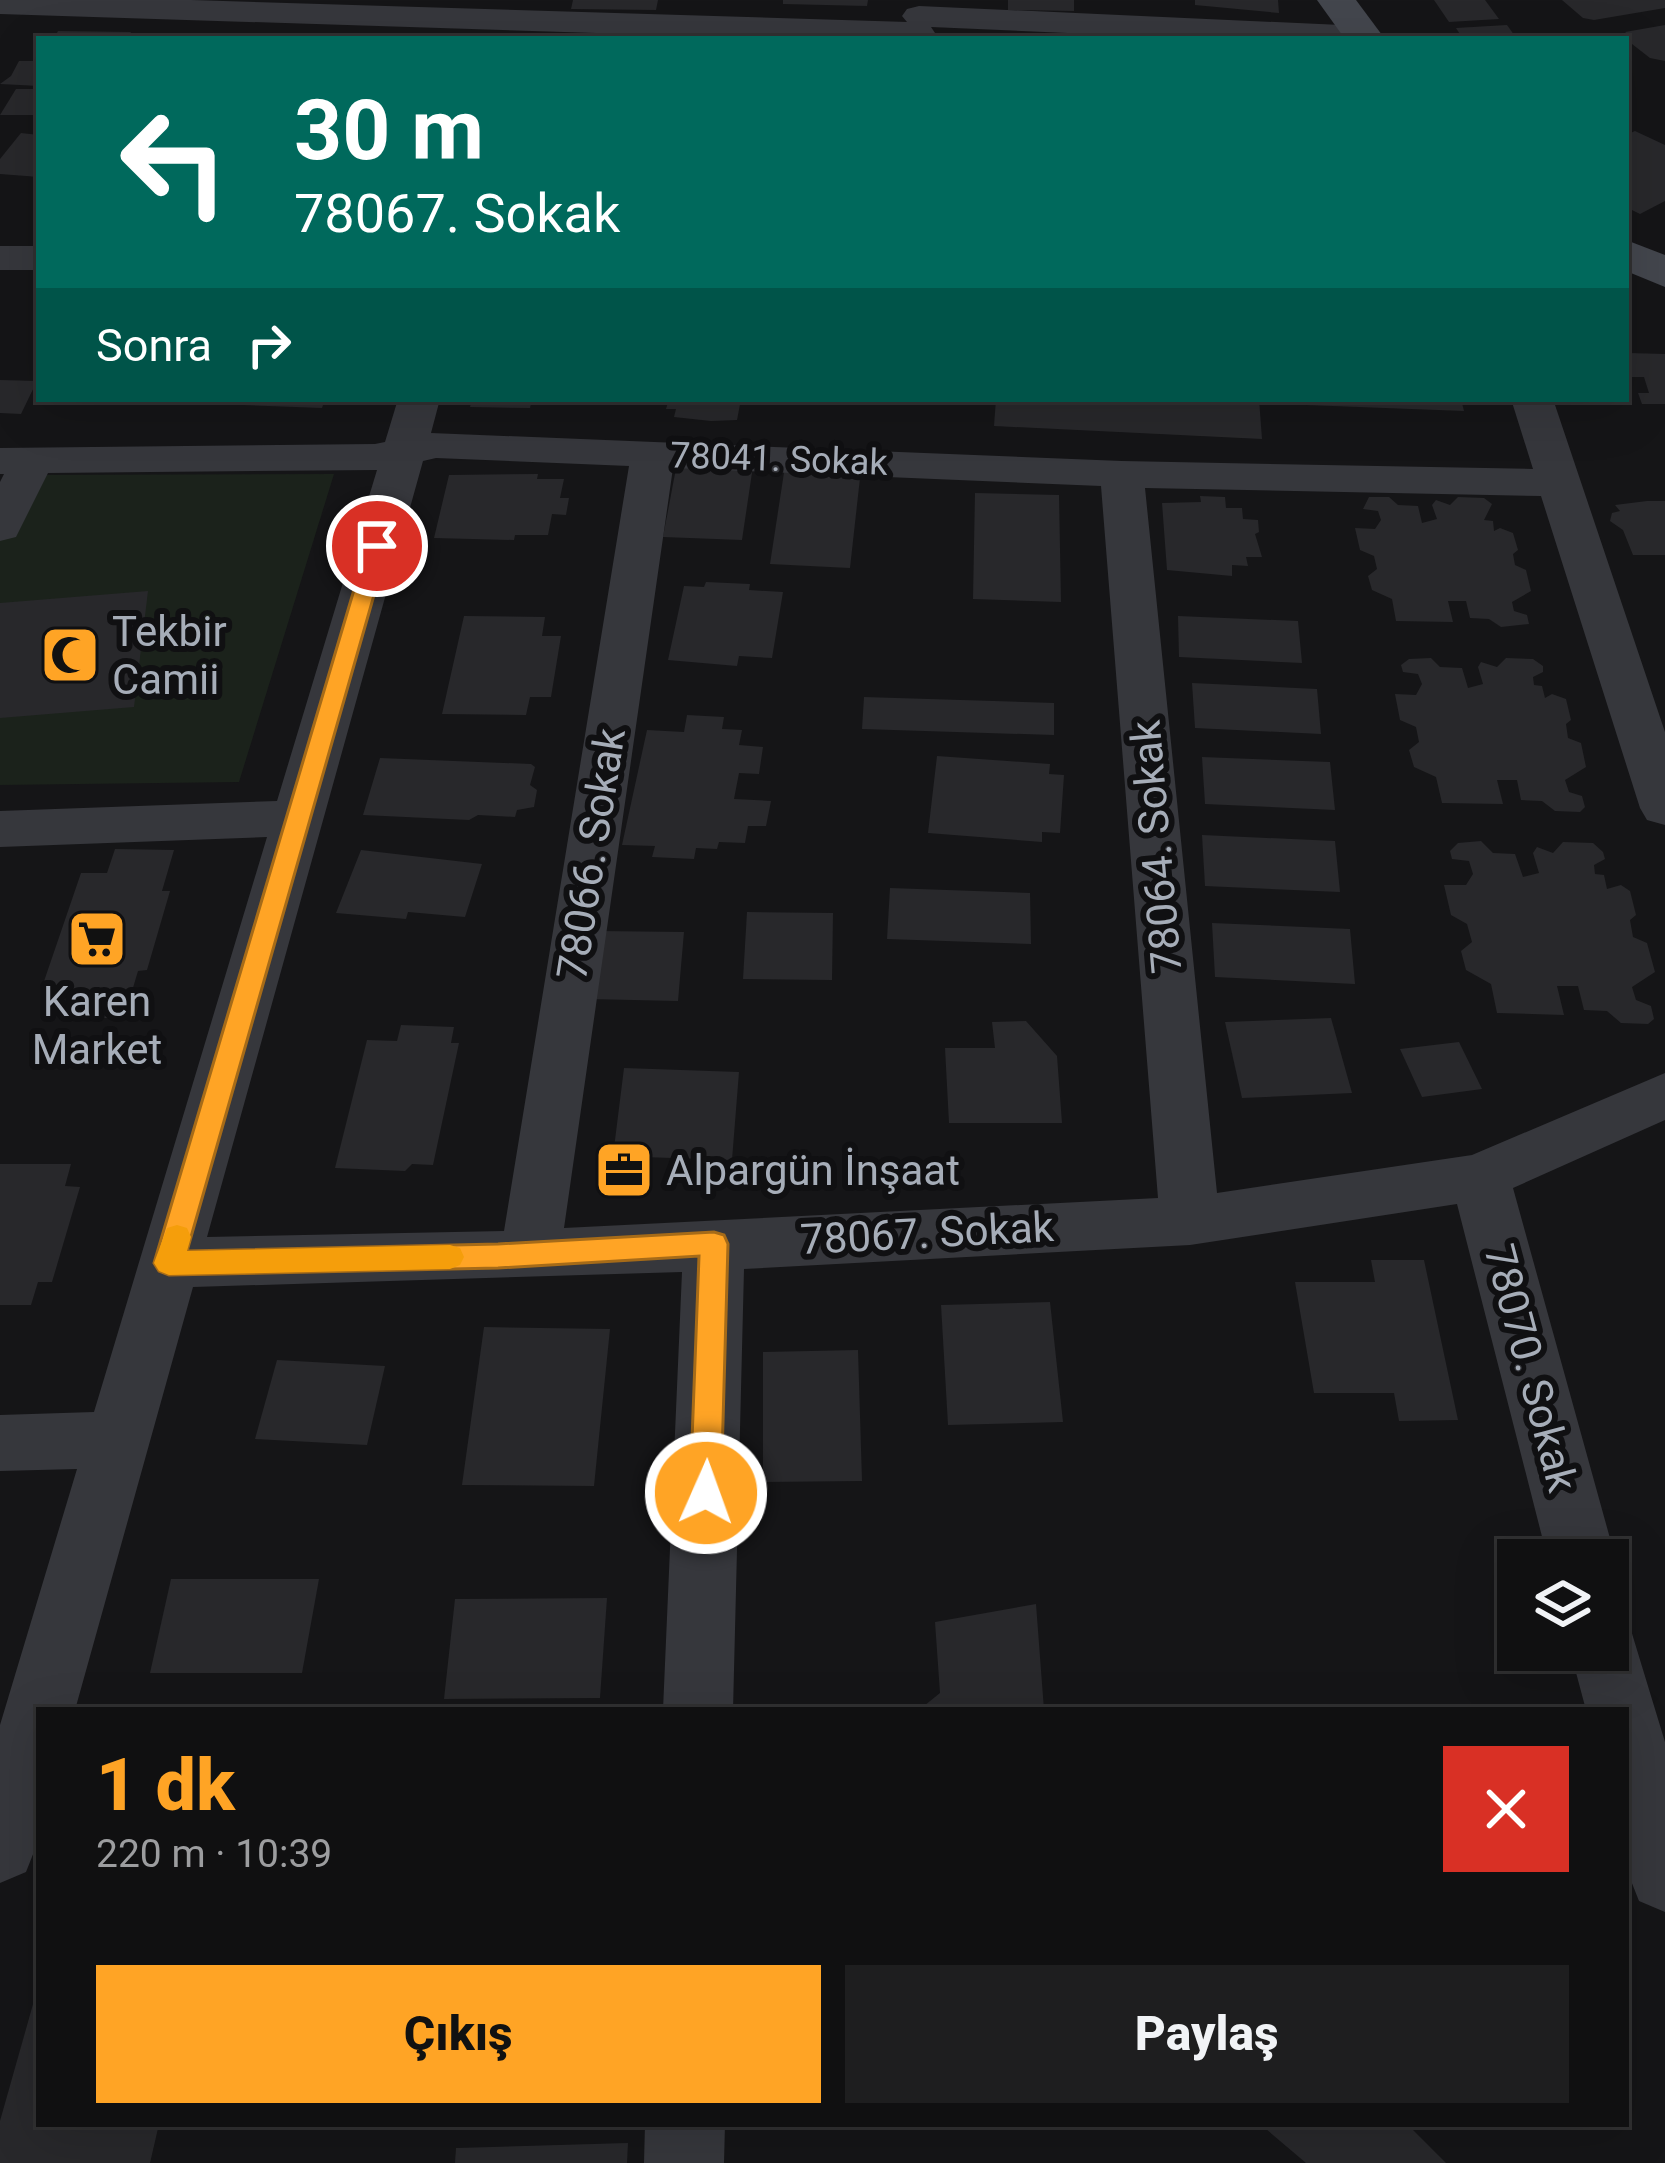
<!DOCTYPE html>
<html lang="tr">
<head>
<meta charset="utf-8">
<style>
  body { margin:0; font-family:Roboto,sans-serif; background:#1e1e1f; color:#f1f3f6; height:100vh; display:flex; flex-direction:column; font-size:45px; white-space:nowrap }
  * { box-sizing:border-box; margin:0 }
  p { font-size:39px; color:#9c9d9f }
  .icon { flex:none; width:66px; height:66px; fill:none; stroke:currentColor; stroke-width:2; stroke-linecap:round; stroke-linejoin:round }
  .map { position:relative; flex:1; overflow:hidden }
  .details { position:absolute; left:36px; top:1707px; width:1593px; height:420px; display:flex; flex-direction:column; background:#101011; border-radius:0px; box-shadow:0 12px 48px #0002,0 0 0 3px #303031 }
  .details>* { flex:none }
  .top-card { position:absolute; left:36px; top:36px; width:1593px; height:366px; border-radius:0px; box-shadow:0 12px 48px #0002,0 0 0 3px #303031; background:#00695c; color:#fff; overflow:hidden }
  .tools { position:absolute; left:1497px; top:1539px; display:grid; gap:24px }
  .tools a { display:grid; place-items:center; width:132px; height:132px; border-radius:0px; background:#101011; box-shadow:0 12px 48px #0002,0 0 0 3px #303031; font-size:60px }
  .pin { position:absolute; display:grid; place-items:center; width:102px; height:102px; color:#fff; margin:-51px; border:6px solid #fff; border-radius:50%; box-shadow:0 3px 12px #0007 }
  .me { position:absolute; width:132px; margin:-66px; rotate:2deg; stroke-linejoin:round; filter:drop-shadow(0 0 9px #0008) }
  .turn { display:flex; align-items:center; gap:42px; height:252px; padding:0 60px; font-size:54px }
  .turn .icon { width:156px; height:156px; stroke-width:2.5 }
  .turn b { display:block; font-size:84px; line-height:102px }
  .then { display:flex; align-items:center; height:114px; padding:0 60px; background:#0003; gap:24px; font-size:45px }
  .round { display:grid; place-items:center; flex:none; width:126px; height:126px; border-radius:0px; background:#1e1e1f }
  .head { display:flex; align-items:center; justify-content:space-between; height:204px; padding:0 60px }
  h1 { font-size:72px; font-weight:800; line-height:90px; color:#ffa425 }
  .action { display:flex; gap:24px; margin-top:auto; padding:24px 60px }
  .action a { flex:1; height:138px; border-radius:0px; background:#ffa425; color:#111; font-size:48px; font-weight:800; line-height:138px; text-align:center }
  .action a+a { background:#1e1e1f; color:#f1f3f6 }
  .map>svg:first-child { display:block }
</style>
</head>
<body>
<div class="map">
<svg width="1665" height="2163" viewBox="0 0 1665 2163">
  <rect width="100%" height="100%" fill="#151517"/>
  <polygon fill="#1b221b" points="334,474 239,782 0,785 0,533 25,475"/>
  <g fill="#28282b">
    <polygon points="573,0 658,0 656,10 571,9"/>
    <polygon points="783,0 868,0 867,6 783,4"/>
    <polygon points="1008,0 1074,0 1074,11 1008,10"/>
    <polygon points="1195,0 1278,0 1279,13 1195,5"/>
    <polygon points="1434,0 1485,0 1499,19 1449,22"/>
    <polygon points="1562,0 1665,0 1665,8 1594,20 1583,18"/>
    <polygon points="1507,25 1517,39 1463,39 1456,28"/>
    <polygon points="1665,25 1665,61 1650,58 1623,37 1629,35 1625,32"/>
    <polygon points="58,31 131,32 128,39 54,39"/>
    <polygon points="19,61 39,61 39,86 0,84 11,76"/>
    <polygon points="16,89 39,89 39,115 0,115"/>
    <polygon points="1635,131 1665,145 1665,201 1640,214 1626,207 1626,135"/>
    <polygon points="21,133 39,135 39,177 0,174 0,159"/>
    <polygon points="1628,353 1665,354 1665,404 1642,404 1638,393 1649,393 1644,377 1631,377"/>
    <polygon points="0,380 37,381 21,414 0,413"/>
    <polygon points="191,399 325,399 322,408 191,403"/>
    <polygon points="472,399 532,399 530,408 470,407"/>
    <polygon points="669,399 741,399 737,420 711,421 674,417 676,409 666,409"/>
    <polygon points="996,399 1259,399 1262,439 994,426"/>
    <polygon points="1305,399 1461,399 1464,411 1306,405"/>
    <polygon points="677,463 753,466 742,540 663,537"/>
    <polygon points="785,466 861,469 850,568 770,564"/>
    <polygon points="538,474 537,479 564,479 560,498 569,498 566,515 552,514 548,535 515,535 514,540 434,538 449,475"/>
    <polygon points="975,493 1059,495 1061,602 973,599"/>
    <polygon points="1200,496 1225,497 1226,508 1242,508 1243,519 1258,520 1259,532 1255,534 1262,557 1246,557 1248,566 1232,565 1232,576 1167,570 1162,503 1201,502"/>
    <polygon points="1369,497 1389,497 1398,505 1418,506 1422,523 1437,519 1432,505 1436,500 1450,505 1458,497 1484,498 1492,504 1484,520 1493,521 1494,531 1500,528 1513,533 1518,550 1513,554 1515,565 1526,570 1531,591 1512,602 1514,611 1527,615 1529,624 1501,627 1489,619 1470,618 1466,601 1448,601 1453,622 1396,621 1392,599 1372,590 1368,576 1377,569 1374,556 1360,550 1355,528 1375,529 1381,520 1378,511 1363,509"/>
    <polygon points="1647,501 1665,501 1665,555 1633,555 1623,530 1610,521 1612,513 1620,511 1615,505"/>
    <polygon points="706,582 750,584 749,590 783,592 772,658 739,656 737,666 668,660 684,586 704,587"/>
    <polygon points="148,591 134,707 0,718 0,603"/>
    <polygon points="464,616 545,617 542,636 561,636 551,697 530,697 526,715 442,714"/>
    <polygon points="1178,616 1298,621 1302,663 1179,657"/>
    <polygon points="1431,658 1440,667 1462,668 1468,688 1483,684 1478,667 1481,662 1497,667 1506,658 1533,659 1543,666 1543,672 1533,677 1534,685 1542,686 1545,698 1552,694 1566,699 1571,720 1566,724 1568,738 1581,743 1586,767 1565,780 1569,792 1582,796 1585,807 1580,812 1555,811 1542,801 1521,800 1517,780 1497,780 1503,804 1442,803 1436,777 1414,767 1409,750 1419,742 1416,727 1400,720 1395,694 1416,695 1422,684 1418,674 1403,672 1401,665 1409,659"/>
    <polygon points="1192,683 1317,689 1321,734 1195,728"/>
    <polygon points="864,697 1054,703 1054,735 862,729"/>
    <polygon points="687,715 724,717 722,729 742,730 739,745 763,747 759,774 739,773 734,799 771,801 766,826 748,826 745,843 719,842 717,849 696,848 694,859 652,857 655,846 622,845 647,730 684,732"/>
    <polygon points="937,756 1050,764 1049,774 1064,775 1060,833 1042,832 1042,842 928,833"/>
    <polygon points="1202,757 1330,762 1335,810 1205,804"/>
    <polygon points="380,758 531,764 535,767 530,785 537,790 534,807 517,810 515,817 478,815 469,820 363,815"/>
    <polygon points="1202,835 1335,841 1340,892 1205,886"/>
    <polygon points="1481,841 1493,853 1515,854 1523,877 1539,873 1533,853 1537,847 1553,853 1563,842 1593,843 1603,852 1605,859 1594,865 1595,874 1604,875 1607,889 1621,885 1630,891 1636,915 1630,920 1633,937 1647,943 1655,972 1632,987 1636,1000 1651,1006 1654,1019 1648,1024 1621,1023 1607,1011 1584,1010 1578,986 1557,986 1564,1015 1497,1013 1491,984 1466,970 1461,951 1472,942 1467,924 1451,915 1444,885 1466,885 1473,874 1469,861 1452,859 1450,851 1458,843"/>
    <polygon points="115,849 174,850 162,891 170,891 147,970 138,971 124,1018 62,1018 71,990 41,990 81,873 107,873"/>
    <polygon points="361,850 482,864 465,917 408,912 406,919 336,913"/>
    <polygon points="890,888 1030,893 1031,944 887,939"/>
    <polygon points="747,912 833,913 832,980 743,979"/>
    <polygon points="1212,923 1350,929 1355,984 1215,977"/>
    <polygon points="597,931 684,932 678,1001 588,999"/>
    <polygon points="1331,1018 1352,1093 1242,1098 1225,1022"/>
    <polygon points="1026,1021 1057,1056 1062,1123 949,1123 945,1048 995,1048 992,1022"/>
    <polygon points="401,1025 454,1027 451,1043 459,1043 433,1165 412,1164 405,1171 335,1168 367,1040 397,1041"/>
    <polygon points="1459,1042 1482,1089 1422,1097 1400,1049"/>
    <polygon points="624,1068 739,1072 732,1160 613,1156"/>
    <polygon points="0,1164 71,1164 65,1186 80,1187 52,1282 38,1282 31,1305 0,1305"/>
    <polygon points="1371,1260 1424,1260 1458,1420 1399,1421 1394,1393 1314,1393 1295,1282 1375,1282"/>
    <polygon points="1050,1302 1063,1422 948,1425 941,1305"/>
    <polygon points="484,1327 610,1329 594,1486 462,1485"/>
    <polygon points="858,1350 862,1481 763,1482 763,1352"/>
    <polygon points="277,1360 385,1366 367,1445 255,1439"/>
    <polygon points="171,1579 319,1579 302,1673 150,1673"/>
    <polygon points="607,1598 600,1698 444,1699 455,1599"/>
    <polygon points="1036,1604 1044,1710 919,1710 940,1693 935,1622"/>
    <polygon points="39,1983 39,2124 159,2124 150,2163 0,2163 0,2121"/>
    <polygon points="1267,2124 1414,2124 1413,2130 1446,2163 1306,2163 1266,2129"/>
    <polygon points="628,2143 627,2163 455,2163 456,2148"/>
  </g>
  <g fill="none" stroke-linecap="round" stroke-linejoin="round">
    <g fill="#36373c" fill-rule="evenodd">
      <polygon points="0,0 191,0 907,22 902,16 907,9 919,6 1363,26 1375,29 1380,36 1204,39 931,27 935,33 931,39 786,39 0,14"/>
      <rect x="0" y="246" width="39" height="24"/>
      <path d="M398 399H440L431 433 1122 461 1533 469 1511 399H1553L1665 732V825L1647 820 1640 808 1541 496 1145 488 1217 1193 1472 1155 1665 1073V1120L1513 1188 1616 1560 1608 1577V1560H1548L1457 1204 1190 1245 744 1269 733 1710H663L682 1272 193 1287 75 1710H39V1839L26 1872 0 1883V1725L77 1469 0 1471V1415L94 1412 267 837 0 847V811L277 801 377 470 48 473 16 537 0 541V482L4 474H0V448L375 444 385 442ZM436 458 629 466 504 1231 207 1237 423 461ZM673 468 1101 486 1158 1198 564 1228Z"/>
      <polygon points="1608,1619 1630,1627 1665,1742 1665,1912 1639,1901 1626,1868 1626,1710 1586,1710 1570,1650 1608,1650"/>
      <polygon points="645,2124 725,2124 724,2163 644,2163"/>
    </g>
    <g fill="#43464d" fill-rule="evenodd">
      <polygon points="1317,0 1356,0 1385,39 1345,39"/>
      <polygon points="1626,240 1665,255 1665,287 1626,271"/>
    </g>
  </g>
  <polygon fill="#ffa425" stroke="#a66b18" stroke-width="3" points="377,540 388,546 187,1251 498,1244 714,1232 724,1235 728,1244 721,1493 717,1503 706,1507 694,1503 690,1493 699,1256 498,1268 169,1275 159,1271 154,1263 367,546"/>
  <polygon fill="#f59e0b" points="177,1225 187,1228 191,1237 187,1251 450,1245 460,1248 464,1257 460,1265 450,1269 169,1275 159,1271 154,1263 167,1228"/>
  <defs>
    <symbol id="mosque-square" viewBox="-11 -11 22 22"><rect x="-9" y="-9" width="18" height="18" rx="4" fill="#ffa425" stroke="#101012"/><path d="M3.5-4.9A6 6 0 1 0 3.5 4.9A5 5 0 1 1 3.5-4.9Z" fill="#111"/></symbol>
    <symbol id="supermarket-square" viewBox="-11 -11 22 22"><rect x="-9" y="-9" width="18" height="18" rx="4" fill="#ffa425" stroke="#101012"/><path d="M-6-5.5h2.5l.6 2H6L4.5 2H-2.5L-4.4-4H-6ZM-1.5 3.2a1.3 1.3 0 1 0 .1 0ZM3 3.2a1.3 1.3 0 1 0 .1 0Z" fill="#111"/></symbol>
    <symbol id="office-square" viewBox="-11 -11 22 22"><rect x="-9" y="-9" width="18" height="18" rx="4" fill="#ffa425" stroke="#101012"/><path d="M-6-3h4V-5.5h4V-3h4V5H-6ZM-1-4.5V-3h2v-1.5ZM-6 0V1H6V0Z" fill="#111"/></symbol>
  </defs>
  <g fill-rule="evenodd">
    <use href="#mosque-square" x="37" y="622" width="66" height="66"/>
    <use href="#supermarket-square" x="64" y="906" width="66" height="66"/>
    <use href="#office-square" x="591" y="1137" width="66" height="66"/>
  </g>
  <g text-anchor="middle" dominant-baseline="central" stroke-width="12" stroke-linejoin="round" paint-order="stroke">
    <g font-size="36" fill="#a6adb8" stroke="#101012">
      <text transform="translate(779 459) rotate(2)">78041. Sokak</text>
    </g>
    <g font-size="42" fill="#a6adb8" stroke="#101012" text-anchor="start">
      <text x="112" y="631">Tekbir<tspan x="112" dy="48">Camii</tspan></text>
      <text x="97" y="1001" text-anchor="middle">Karen<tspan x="97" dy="48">Market</tspan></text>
      <text x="666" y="1170">Alpargün İnşaat</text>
    </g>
    <g font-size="42" fill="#a6adb8" stroke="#101012">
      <text transform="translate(1156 847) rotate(-95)">78064. Sokak</text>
      <text transform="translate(591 854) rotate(-81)">78066. Sokak</text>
      <text transform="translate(927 1233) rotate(-3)">78067. Sokak</text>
      <text transform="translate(1531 1368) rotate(75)">78070. Sokak</text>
    </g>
  </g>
</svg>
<div class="tools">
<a><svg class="icon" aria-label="layers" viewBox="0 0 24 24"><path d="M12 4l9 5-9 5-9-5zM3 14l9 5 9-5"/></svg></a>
</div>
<div class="pin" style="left:377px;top:546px;background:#d93025"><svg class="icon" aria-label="arrive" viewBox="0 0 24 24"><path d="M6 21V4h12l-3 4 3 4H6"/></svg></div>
<svg class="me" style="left:706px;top:1493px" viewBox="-20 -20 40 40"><circle r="17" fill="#ffa425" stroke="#fff" stroke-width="3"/><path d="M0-11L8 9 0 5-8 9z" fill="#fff"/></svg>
<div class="top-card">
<div class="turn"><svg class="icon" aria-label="left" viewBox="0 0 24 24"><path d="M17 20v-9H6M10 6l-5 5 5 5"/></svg><div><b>30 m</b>78067. Sokak</div></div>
<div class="then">Sonra<svg class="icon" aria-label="right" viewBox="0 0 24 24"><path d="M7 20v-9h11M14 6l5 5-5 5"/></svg></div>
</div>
<section class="details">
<div class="head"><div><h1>1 dk</h1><p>220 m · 10:39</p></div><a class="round" style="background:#d93025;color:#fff"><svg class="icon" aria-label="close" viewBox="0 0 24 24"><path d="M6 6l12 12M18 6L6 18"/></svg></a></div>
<div class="action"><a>Çıkış</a><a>Paylaş</a></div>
</section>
</div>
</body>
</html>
